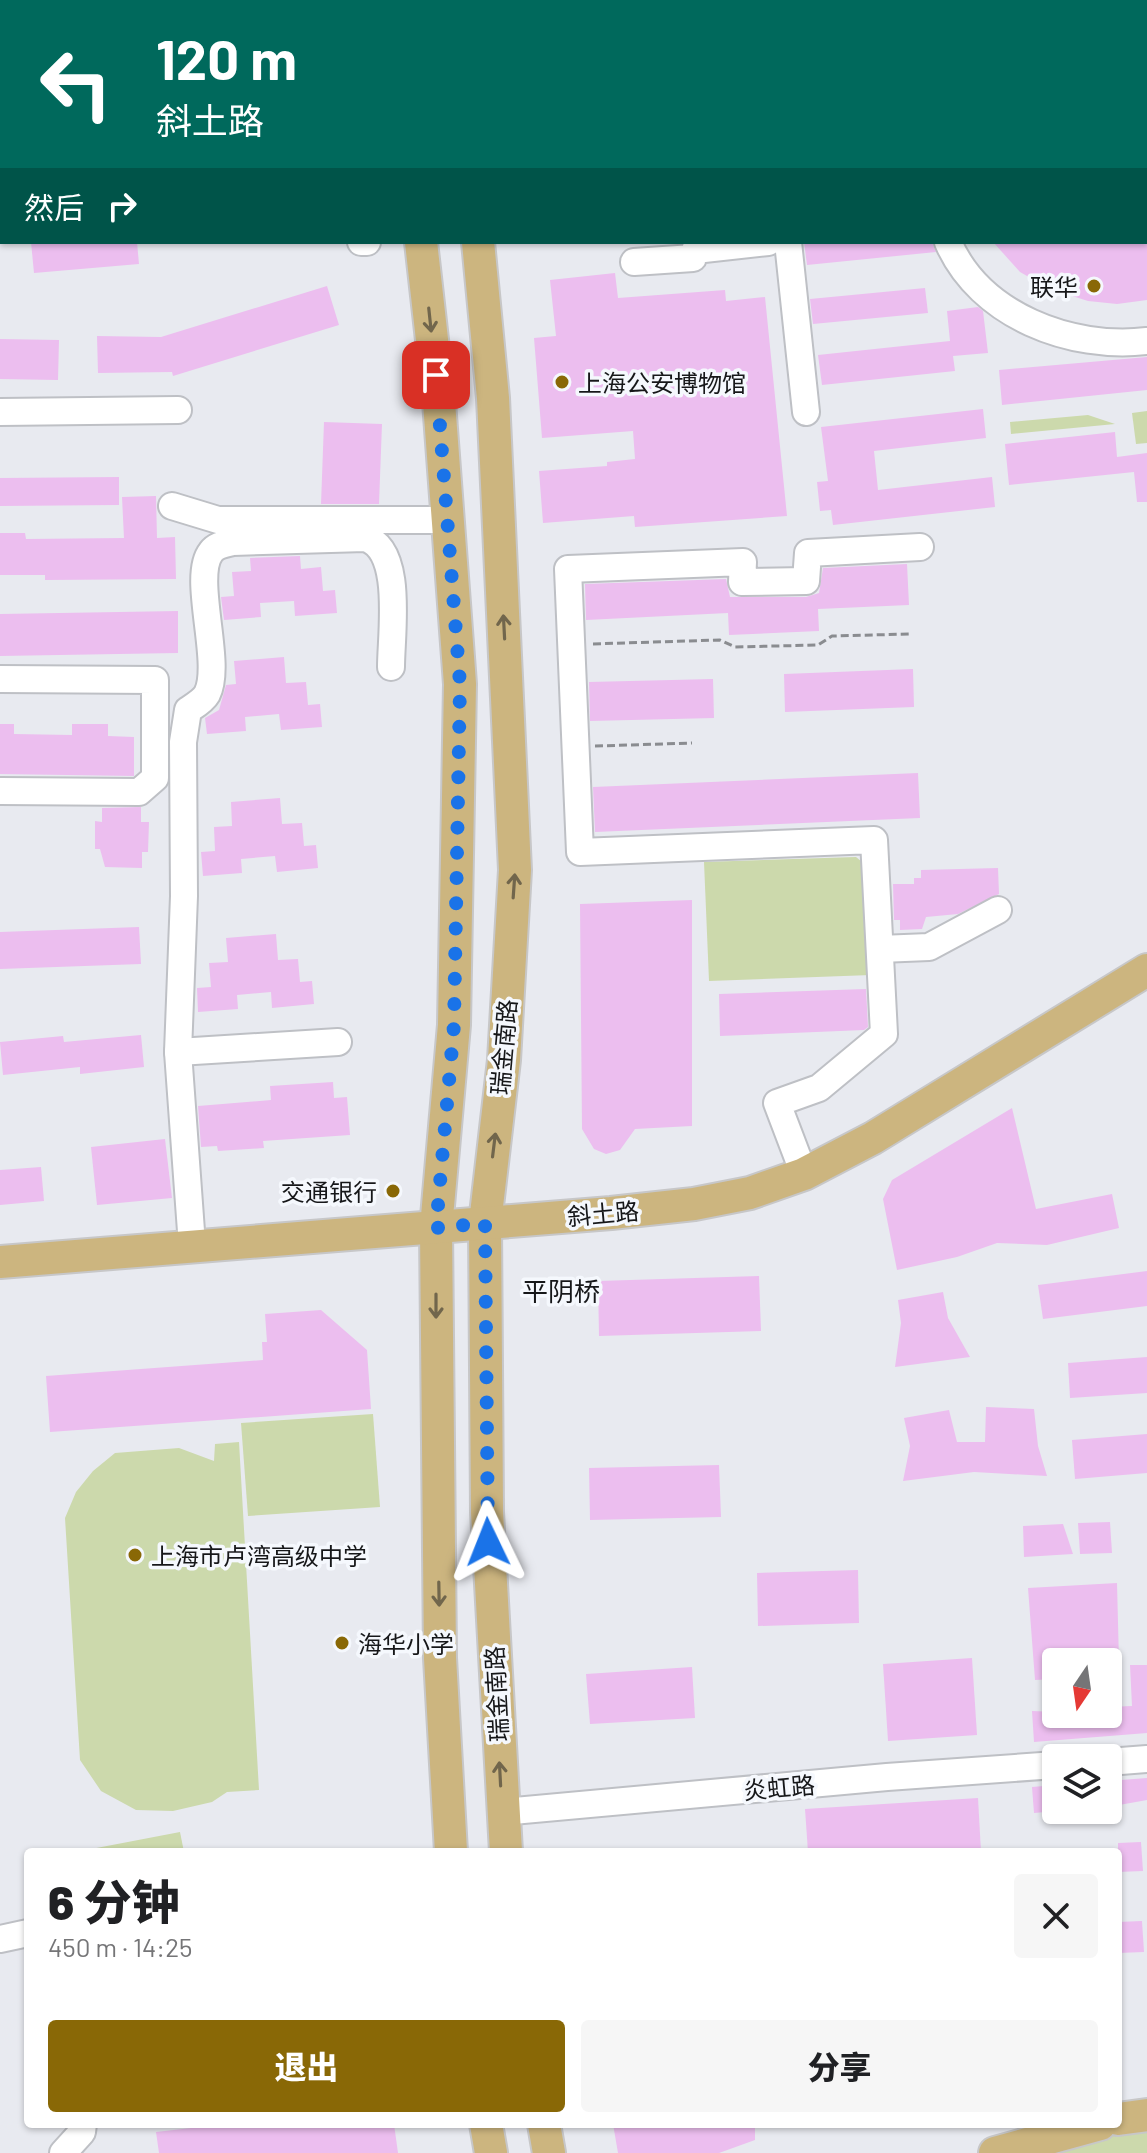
<!DOCTYPE html>
<html lang="zh">
<head>
<meta charset="utf-8">
<style>
  body { margin:0; font-family:Barlow,"Noto Sans SC",sans-serif; background:#f6f6f6; color:#202124; height:100vh; display:flex; flex-direction:column; font-size:30px; white-space:nowrap }
  * { box-sizing:border-box; margin:0 }
  p { font-size:26px; color:#757577 }
  .icon { flex:none; width:44px; height:44px; fill:none; stroke:currentColor; stroke-width:2; stroke-linecap:round; stroke-linejoin:round }
  .map { position:relative; flex:1; overflow:hidden }
  .details { position:absolute; left:24px; top:1848px; width:1098px; height:280px; display:flex; flex-direction:column; background:#fff; border-radius:8px; box-shadow:0 2px 6px #0004 }
  .details>* { flex:none }
  .guide { position:absolute; left:0px; top:0px; width:1148px; height:244px; box-shadow:0 2px 6px #0004; background:#00695c; color:#fff; overflow:hidden }
  .needle { width:52px; rotate:193deg }
  .buttons { position:absolute; left:1042px; top:1648px; display:grid; gap:16px }
  .buttons a { display:grid; place-items:center; width:80px; height:80px; border-radius:8px; background:#fff; box-shadow:0 2px 6px #0004; font-size:40px }
  .pin { position:absolute; display:grid; place-items:center; width:68px; height:68px; color:#fff; margin:-34px; border-radius:16px; box-shadow:0 4px 12px #0006 }
  .me { position:absolute; width:88px; margin:-44px; rotate:358deg; stroke-linejoin:round; filter:drop-shadow(0 0 6px #0008) }
  .turn { display:flex; align-items:center; gap:28px; height:168px; padding:0 24px; font-size:36px }
  .turn .icon { width:104px; height:104px; stroke-width:2.5 }
  .turn b { display:block; font-size:56px; line-height:68px }
  .then { display:flex; align-items:center; height:76px; padding:0 24px; background:#0003; gap:16px; font-size:30px }
  .round { display:grid; place-items:center; flex:none; width:84px; height:84px; border-radius:8px; background:#f6f6f6 }
  .summary { display:flex; align-items:center; justify-content:space-between; height:136px; padding:0 24px }
  h1 { font-size:48px; font-weight:800; line-height:60px }
  .action { display:flex; gap:16px; margin-top:auto; padding:16px 24px }
  .action a { flex:1; height:92px; border-radius:8px; background:#896806; color:#fff; font-size:32px; font-weight:800; line-height:92px; text-align:center }
  .action a+a { background:#f6f6f6; color:#202124 }
  .map>svg:first-child { display:block }
</style>
</head>
<body>
<div class="map">
<svg width="1147" height="2153" viewBox="0 0 1147 2153">
  <rect width="100%" height="100%" fill="#e8eaf0"/>
  <g fill="#ccd9ac">
    <polygon points="1147,411 1147,443 1136,444 1132,413"/>
    <polygon points="1088,415 1115,424 1011,434 1010,422"/>
    <polygon points="856,857 867,866 871,975 709,981 704,862"/>
    <polygon points="373,1414 380,1507 248,1516 241,1423"/>
    <polygon points="239,1442 259,1790 227,1792 212,1802 173,1811 136,1810 101,1791 80,1760 65,1518 76,1492 93,1471 115,1453 179,1448 214,1461 215,1444"/>
    <polygon points="180,1832 184,1852 86,1852 86,1850"/>
    <polygon points="1147,2122 1147,2153 1017,2153"/>
  </g>
  <g fill="#ecbeef">
    <polygon points="31,242 137,242 139,264 34,273"/>
    <polygon points="804,242 932,242 936,252 807,265"/>
    <polygon points="993,242 1147,242 1147,300 1117,304 1088,301 1050,289 1020,272"/>
    <polygon points="615,273 618,298 725,290 726,301 765,297 787,516 635,527 634,516 543,523 539,471 607,466 607,462 635,459 633,431 542,438 534,338 556,336 550,280"/>
    <polygon points="327,286 339,325 173,376 172,372 98,373 97,336 161,337"/>
    <polygon points="925,288 928,313 813,324 810,299"/>
    <polygon points="978,307 983,311 988,353 953,356 955,371 822,385 818,355 950,341 947,311"/>
    <polygon points="0,339 59,340 58,380 0,379"/>
    <polygon points="1147,357 1147,390 1002,405 999,370"/>
    <polygon points="983,409 986,438 874,451 878,490 992,477 995,507 833,525 831,510 820,511 817,482 828,481 821,427"/>
    <polygon points="324,422 382,424 379,504 321,504"/>
    <polygon points="1115,432 1117,457 1147,453 1147,502 1137,502 1134,472 1009,485 1005,444"/>
    <polygon points="119,477 119,505 0,506 0,478"/>
    <polygon points="156,496 157,538 175,537 176,579 45,580 45,575 0,575 0,533 25,533 26,539 124,538 122,497"/>
    <polygon points="300,556 301,569 321,567 323,591 335,590 337,613 295,616 294,601 260,603 261,617 224,620 221,597 234,596 232,572 251,571 250,558"/>
    <polygon points="907,564 909,605 818,609 819,631 729,635 728,613 586,620 585,584 726,579 730,597 806,597 819,593 823,568"/>
    <polygon points="178,611 178,653 0,656 0,614"/>
    <polygon points="284,657 286,683 306,682 308,705 320,704 322,727 281,730 279,714 245,717 246,731 207,734 205,718 219,710 226,685 236,684 234,661"/>
    <polygon points="913,669 914,707 785,712 784,674"/>
    <polygon points="713,679 714,718 590,721 589,682"/>
    <polygon points="0,724 14,724 14,734 72,735 72,724 108,724 108,736 134,737 134,776 0,774"/>
    <polygon points="918,773 920,818 595,832 593,787"/>
    <polygon points="280,798 282,824 302,823 304,846 316,845 318,868 277,872 275,856 241,859 242,873 203,876 201,852 215,851 214,827 232,826 231,802"/>
    <polygon points="141,807 141,822 149,822 148,852 142,852 142,868 105,867 100,849 95,849 95,821 102,822 102,808"/>
    <polygon points="998,868 999,894 958,914 926,917 922,929 900,930 900,920 894,920 893,884 914,884 914,878 921,878 921,870"/>
    <polygon points="692,900 692,1126 635,1129 620,1150 606,1154 594,1149 582,1129 580,904"/>
    <polygon points="139,927 141,964 0,969 0,932"/>
    <polygon points="276,934 278,960 298,959 300,982 312,981 314,1004 272,1008 271,992 237,995 238,1009 198,1012 197,988 211,987 209,963 228,962 226,938"/>
    <polygon points="866,989 868,1027 864,1030 720,1036 719,994"/>
    <polygon points="141,1035 144,1067 80,1074 80,1067 3,1075 0,1042 63,1036 64,1042"/>
    <polygon points="333,1082 334,1098 347,1097 350,1135 263,1141 264,1148 218,1151 217,1146 201,1147 198,1106 271,1100 270,1086"/>
    <polygon points="1012,1108 1036,1209 1112,1194 1119,1228 1047,1245 997,1243 957,1257 897,1270 883,1199 892,1180"/>
    <polygon points="165,1139 172,1198 97,1205 91,1147"/>
    <polygon points="41,1167 44,1201 0,1205 0,1170"/>
    <polygon points="1147,1271 1147,1306 1043,1319 1038,1285"/>
    <polygon points="759,1276 761,1331 599,1336 598,1281"/>
    <polygon points="943,1292 948,1318 970,1357 895,1367 901,1323 898,1300"/>
    <polygon points="321,1310 367,1350 371,1409 50,1432 46,1376 263,1360 262,1342 267,1342 265,1314"/>
    <polygon points="1147,1357 1147,1393 1070,1398 1068,1363"/>
    <polygon points="986,1407 1034,1409 1038,1446 1047,1476 974,1472 903,1481 910,1446 904,1418 949,1410 957,1442 985,1442"/>
    <polygon points="1147,1434 1147,1473 1075,1479 1072,1440"/>
    <polygon points="719,1465 721,1517 590,1520 589,1468"/>
    <polygon points="1110,1522 1112,1553 1080,1554 1078,1523"/>
    <polygon points="1063,1524 1073,1554 1024,1557 1023,1526"/>
    <polygon points="858,1570 859,1623 758,1626 757,1573"/>
    <polygon points="1117,1583 1119,1662 1056,1662 1056,1679 1035,1680 1028,1588"/>
    <polygon points="972,1658 977,1735 888,1741 883,1664"/>
    <polygon points="1130,1665 1147,1665 1147,1733 1034,1742 1032,1711 1108,1714 1108,1707 1132,1706"/>
    <polygon points="692,1667 695,1718 590,1724 586,1674"/>
    <polygon points="1147,1778 1147,1800 1108,1807 1108,1781"/>
    <polygon points="1056,1785 1056,1811 1034,1813 1032,1787"/>
    <polygon points="978,1798 981,1852 808,1852 805,1809"/>
    <polygon points="1141,1842 1143,1871 1118,1872 1118,1843"/>
    <polygon points="1142,1921 1144,1952 1118,1953 1118,1922"/>
    <polygon points="226,2124 394,2124 398,2153 159,2153 156,2132"/>
    <polygon points="613,2124 755,2124 755,2140 719,2153 618,2153"/>
  </g>
  <g fill="none" stroke-linecap="round" stroke-linejoin="round">
    <defs>
      <g id="minor">
        <polyline points="700,0 701,2"/>
        <polyline points="929,0 929,2"/>
        <polyline points="1126,2 1126,0"/>
        <polyline points="1146,63 1147,63"/>
        <polyline points="0,93 2,93"/>
        <polyline points="1146,105 1147,106"/>
        <polyline points="1146,144 1147,144"/>
        <polyline points="1146,175 1147,175"/>
        <polyline points="0,195 2,195"/>
        <polyline points="361,242 367,242"/>
        <polyline points="788,242 806,412"/>
        <path d="M948 242C980 316 1071 350 1147 341"/>
        <polyline points="634,262 693,258 695,250 768,242"/>
        <polyline points="0,412 178,410"/>
        <polyline points="172,506 218,520 446,520"/>
        <polyline points="0,679 155,680 155,778 139,792 0,791"/>
        <polyline points="880,949 929,947 998,910"/>
        <polyline points="178,1052 338,1042"/>
        <polyline points="804,1174 777,1103 819,1088 884,1034 874,840 580,852 568,569 743,562 742,582 806,581 808,553 920,547"/>
        <path d="M192 1245 178 1052 184 896 183 742 188 710C194 706 203 701 207 694 223 663 191 577 211 552 216 545 225 544 233 542L365 538C404 549 391 633 391 667"/>
        <polyline points="1108,1762 1147,1759"/>
        <polyline points="502,1812 887,1777 1056,1765"/>
        <polyline points="0,1939 28,1933"/>
        <polyline points="63,2153 82,2132 83,2124"/>
      </g>
      <g id="major">
        <polyline points="375,0 375,2"/>
        <polyline points="447,0 447,2"/>
        <polyline points="421,242 439,402 460,684 454,1025 436,1228 440,1658 451,1852"/>
        <polyline points="478,242 493,398 515,870 504,1060 485,1223 487,1512 506,1852"/>
        <polyline points="0,1262 611,1213 694,1204 750,1193 804,1174 873,1138 1147,970"/>
        <polyline points="1118,2119 1147,2115"/>
        <polyline points="486,2124 491,2153"/>
        <polyline points="544,2124 549,2153"/>
        <polyline points="995,2153 1100,2124"/>
      </g>
    </defs>
    <use href="#minor" stroke="#bec0c5" stroke-width="30"/>
    <use href="#major" stroke="#c7c7c8" stroke-width="36"/>
    <g stroke="#8a8c90" stroke-width="3" stroke-dasharray="8 4" stroke-linecap="butt">
      <polyline points="593,644 720,640 735,647 818,645 832,636 909,634"/>
      <polyline points="595,746 692,743"/>
    </g>
    <use href="#minor" stroke="#fff" stroke-width="26"/>
    <use href="#major" stroke="#ccb57f" stroke-width="32"/>
  </g>
  <defs><path id="oneway-shaft" d="M-6 0H5M1.5-3L5.5 0L1.5 3" fill="none" stroke-width="1.6" stroke-linecap="round" stroke-linejoin="round" transform="scale(2)"/></defs>
  <g stroke="#71664c">
    <use href="#oneway-shaft" transform="translate(430 320) rotate(84)"/>
    <use href="#oneway-shaft" transform="translate(504 627) rotate(-93)"/>
    <use href="#oneway-shaft" transform="translate(514 886) rotate(-86)"/>
    <use href="#oneway-shaft" transform="translate(494 1145) rotate(-83)"/>
    <use href="#oneway-shaft" transform="translate(436 1306) rotate(90)"/>
    <use href="#oneway-shaft" transform="translate(439 1594) rotate(89)"/>
    <use href="#oneway-shaft" transform="translate(500 1774) rotate(-93)"/>
  </g>
  <g fill="none" stroke-linecap="round" stroke-linejoin="round">
    <polyline stroke="#1a73e8" stroke-width="14" stroke-dasharray="0 25.2" points="436,375 460,684 454,1025 436,1228 485,1223 488,1542"/>
  </g>
  <g fill="#896806" stroke="#f5f8fd" stroke-width="3">
    <circle cx="1094" cy="286" r="8"/>
    <circle cx="562" cy="382" r="8"/>
    <circle cx="393" cy="1191" r="8"/>
    <circle cx="135" cy="1555" r="8"/>
    <circle cx="342" cy="1643" r="8"/>
  </g>
  <g text-anchor="middle" dominant-baseline="central" stroke-width="7" stroke-linejoin="round" paint-order="stroke">
    <g font-size="24" fill="#161719" stroke="#f5f8fd" text-anchor="start">
      <text x="1078" y="286" text-anchor="end">联华</text>
      <text x="578" y="382">上海公安博物馆</text>
      <text x="377" y="1191" text-anchor="end">交通银行</text>
      <text x="151" y="1555">上海市卢湾高级中学</text>
      <text x="358" y="1643">海华小学</text>
    </g>
    <g font-size="24" fill="#161719" stroke="#f5f8fd">
      <text transform="translate(503 1047) rotate(-85)">瑞金南路</text>
      <text transform="translate(603 1213) rotate(-5)">斜土路</text>
      <text transform="translate(496 1694) rotate(-93)">瑞金南路</text>
      <text transform="translate(779 1787) rotate(-5)">炎虹路</text>
    </g>
    <g font-size="26" fill="#161719" stroke="#f5f8fd">
      <text x="561" y="1290">平阴桥</text>
    </g>
  </g>
</svg>
<div class="buttons">
<a><svg class="needle" viewBox="-14 -14 28 28"><path d="M0-13l5 13h-10z" fill="#e53935"/><path d="M0 13l5-13h-10z" fill="#757577"/></svg></a>
<a><svg class="icon" aria-label="layers" viewBox="0 0 24 24"><path d="M12 4l9 5-9 5-9-5zM3 14l9 5 9-5"/></svg></a>
</div>
<div class="pin" style="left:436px;top:375px;background:#d93025"><svg class="icon" aria-label="arrive" viewBox="0 0 24 24"><path d="M6 21V4h12l-3 4 3 4H6"/></svg></div>
<svg class="me" style="left:488px;top:1542px" viewBox="-20 -20 40 40"><path d="M0-17L14 15 0 8-14 15z" fill="#1a73e8" stroke="#fff" stroke-width="4"/></svg>
<div class="guide">
<div class="turn"><svg class="icon" aria-label="left" viewBox="0 0 24 24"><path d="M17 20v-9H6M10 6l-5 5 5 5"/></svg><div><b>120 m</b>斜土路</div></div>
<div class="then">然后<svg class="icon" aria-label="right" viewBox="0 0 24 24"><path d="M7 20v-9h11M14 6l5 5-5 5"/></svg></div>
</div>
<section class="details">
<div class="summary"><div><h1>6 分钟</h1><p>450 m · 14:25</p></div><a class="round"><svg class="icon" aria-label="close" viewBox="0 0 24 24"><path d="M6 6l12 12M18 6L6 18"/></svg></a></div>
<div class="action"><a>退出</a><a>分享</a></div>
</section>
</div>
</body>
</html>
